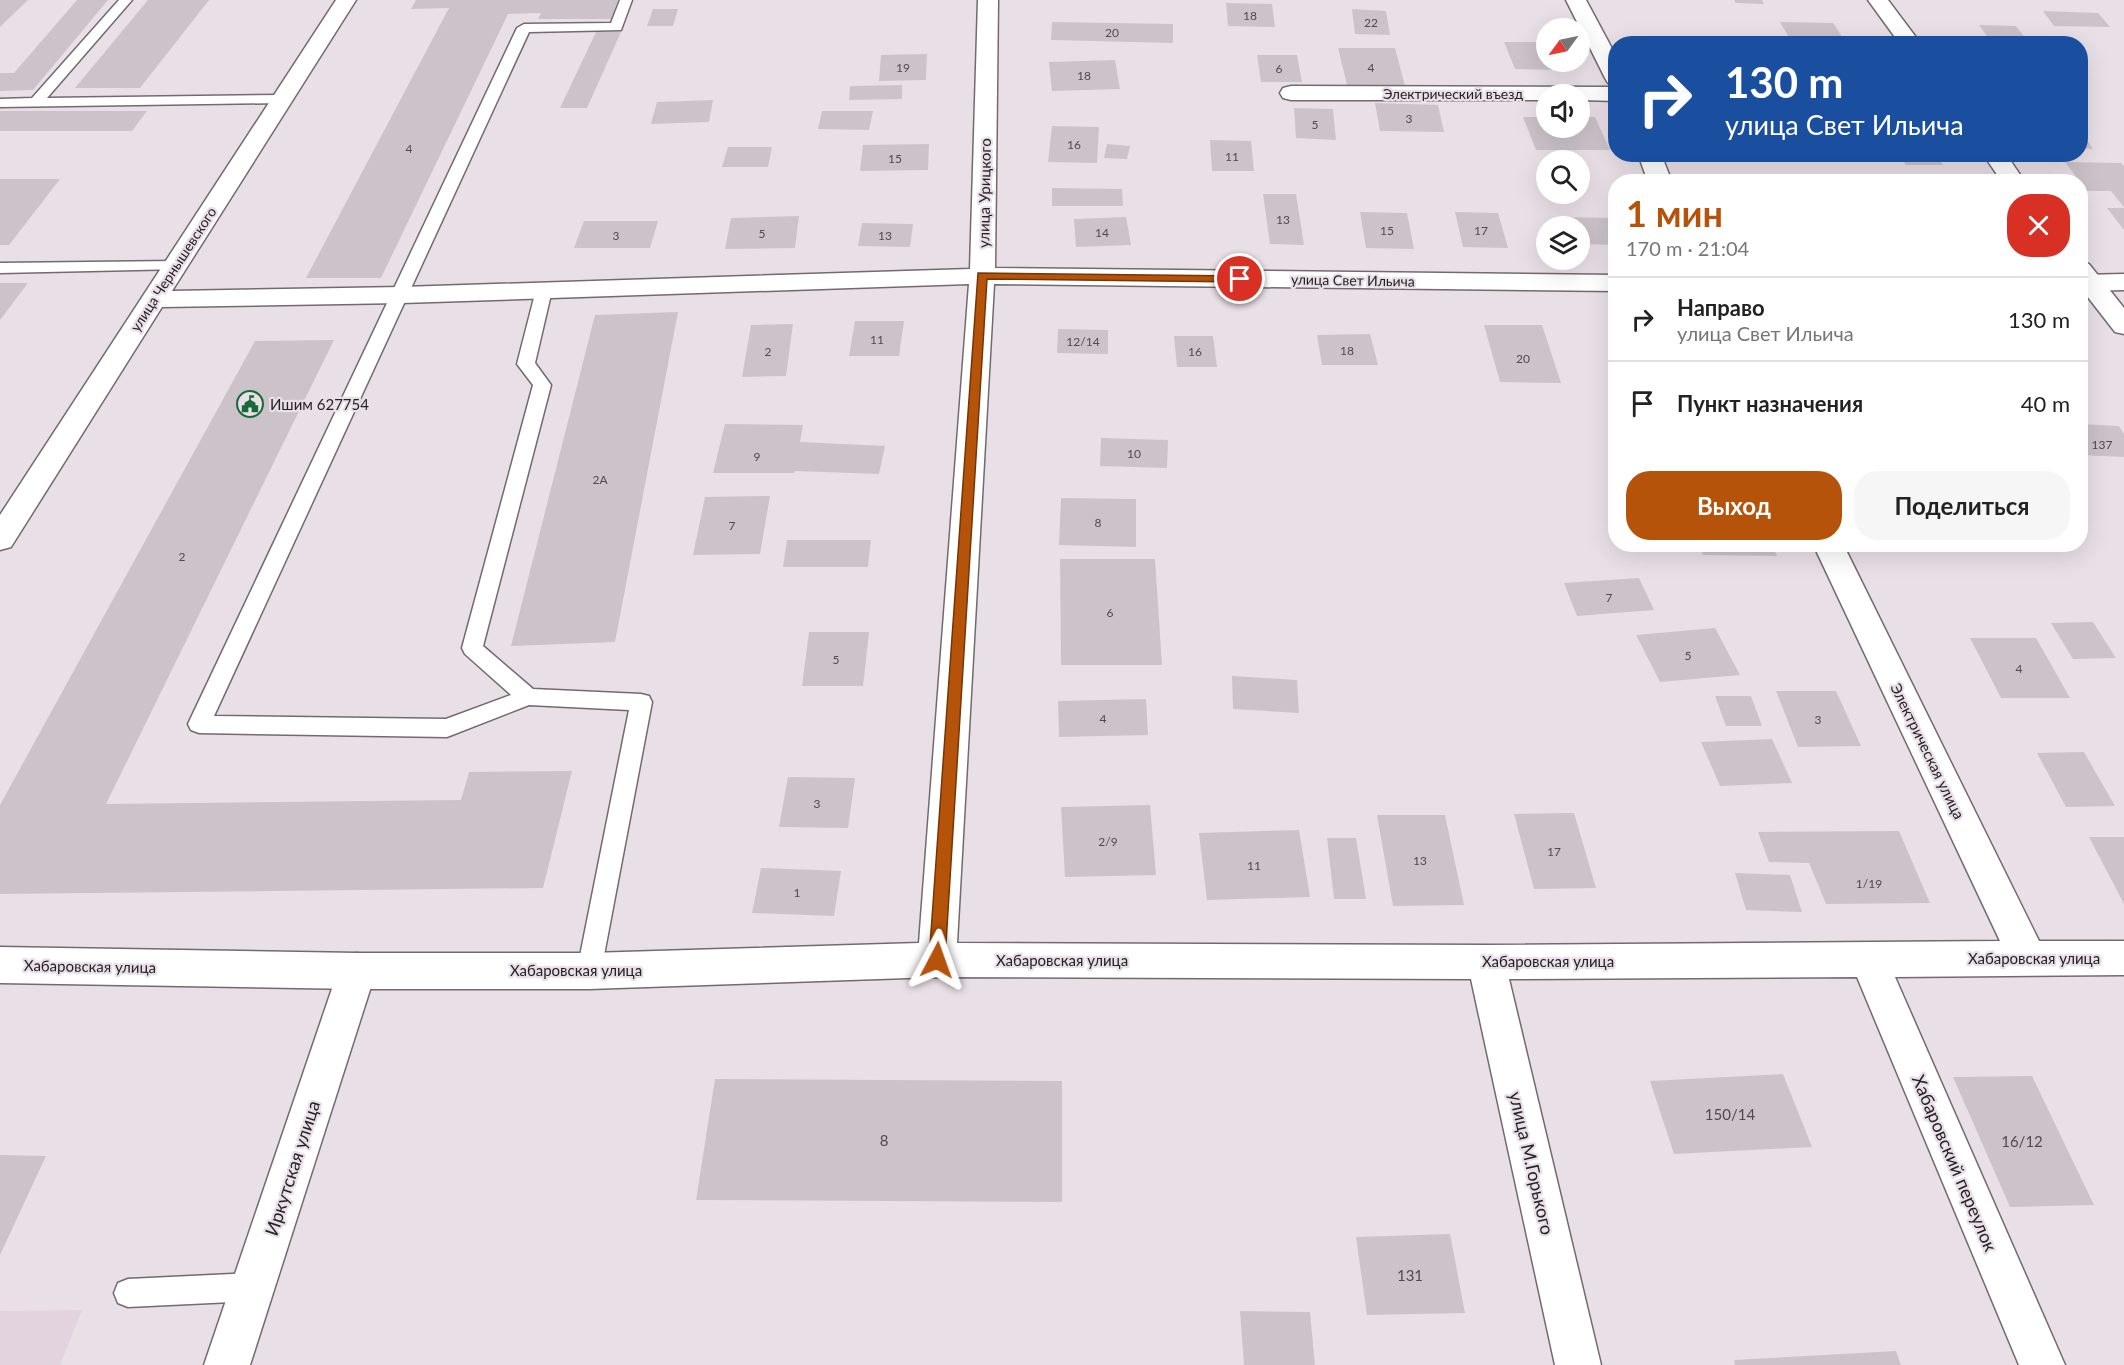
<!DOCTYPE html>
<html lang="ru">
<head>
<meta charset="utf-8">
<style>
  body { margin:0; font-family:Lato,sans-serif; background:#f6f6f6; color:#222; height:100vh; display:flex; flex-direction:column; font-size:22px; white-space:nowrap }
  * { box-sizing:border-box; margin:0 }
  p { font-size:20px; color:#767676 }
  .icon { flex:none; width:33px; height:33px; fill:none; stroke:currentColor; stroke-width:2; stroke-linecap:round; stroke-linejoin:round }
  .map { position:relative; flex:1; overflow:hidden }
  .drawer { position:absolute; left:1608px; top:174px; width:480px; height:378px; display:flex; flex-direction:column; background:#fff; border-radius:24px; box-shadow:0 6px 24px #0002 }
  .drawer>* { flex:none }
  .banner { position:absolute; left:1608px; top:36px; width:480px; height:126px; border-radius:24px; box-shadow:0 6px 24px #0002; background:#1a4fa0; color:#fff; overflow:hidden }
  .needle { width:39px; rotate:237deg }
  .buttons { position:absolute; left:1536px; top:18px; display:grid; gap:12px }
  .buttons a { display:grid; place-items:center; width:54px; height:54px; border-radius:50%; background:#fff; box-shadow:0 6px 24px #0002; font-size:30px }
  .pin { position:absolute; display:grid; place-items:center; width:51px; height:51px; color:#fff; margin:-26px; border:3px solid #fff; border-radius:50%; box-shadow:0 2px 6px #0007 }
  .me { position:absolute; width:66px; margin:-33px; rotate:4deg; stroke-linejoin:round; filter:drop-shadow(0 0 4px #0008) }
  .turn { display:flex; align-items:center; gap:21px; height:126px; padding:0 18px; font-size:27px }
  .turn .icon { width:78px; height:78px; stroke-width:2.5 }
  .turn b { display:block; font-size:42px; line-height:51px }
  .round { display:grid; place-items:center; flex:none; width:63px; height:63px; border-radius:24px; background:#f6f6f6 }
  .headline { display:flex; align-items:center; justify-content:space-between; height:102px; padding:0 18px }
  h1 { font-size:36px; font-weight:700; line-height:45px; color:#b45309 }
  .action { display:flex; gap:12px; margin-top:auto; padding:12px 18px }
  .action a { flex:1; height:69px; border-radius:24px; background:#b45309; color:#fff; font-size:24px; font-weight:700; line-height:69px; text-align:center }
  .action a+a { background:#f6f6f6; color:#222 }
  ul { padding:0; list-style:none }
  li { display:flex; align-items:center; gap:18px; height:84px; padding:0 18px; border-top:2px solid #e0e0e0 }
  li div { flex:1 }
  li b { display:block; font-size:22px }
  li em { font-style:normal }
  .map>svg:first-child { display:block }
</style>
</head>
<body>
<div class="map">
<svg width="2124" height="1365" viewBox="0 0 2124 1365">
  <rect width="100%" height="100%" fill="#e9e0e7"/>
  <polygon fill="#e3d3df" points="82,1310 60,1365 0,1365 0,1311"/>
  <g fill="#ccc3ca">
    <polygon points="0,0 28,0 0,27"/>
    <polygon points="77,0 108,0 33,90 0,91 0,73 14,73"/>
    <polygon points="148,0 209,0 140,88 75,88"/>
    <polygon points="416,0 618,0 611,19 538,19 541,13 508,14 381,278 306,278 449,8 411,9"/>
    <polygon points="1734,0 1762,0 1764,4 1736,3"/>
    <polygon points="1226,3 1272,4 1275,27 1228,26"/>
    <polygon points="653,9 678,9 673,26 647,26"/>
    <polygon points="1352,9 1386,11 1390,35 1355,34"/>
    <polygon points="2043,11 2098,13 2110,27 2054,26"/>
    <polygon points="1052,22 1173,24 1173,43 1051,40"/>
    <polygon points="1780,22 1833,23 1847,44 1793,44"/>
    <polygon points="1979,25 2016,26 2030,44 1993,44"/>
    <polygon points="596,32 621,32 587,108 560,108"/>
    <polygon points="1504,42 1545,42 1546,62 1553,62 1557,70 1515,69"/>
    <polygon points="1338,48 1395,48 1405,86 1347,85"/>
    <polygon points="927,54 926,80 879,81 881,55"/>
    <polygon points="1257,55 1297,55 1302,82 1261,82"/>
    <polygon points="1115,60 1120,89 1052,91 1049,62"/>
    <polygon points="902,85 902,99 849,100 850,86"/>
    <polygon points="713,100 709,122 651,124 657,102"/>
    <polygon points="1375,103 1438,105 1444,132 1380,131"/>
    <polygon points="1294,108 1333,109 1336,140 1296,138"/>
    <polygon points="0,111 147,111 132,131 0,131"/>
    <polygon points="822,111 873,111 869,130 818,129"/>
    <polygon points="1523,117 1546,117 1546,128 1580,128 1580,117 1595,117 1610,150 1536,150"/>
    <polygon points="1052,126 1099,127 1097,163 1048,162"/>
    <polygon points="2080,130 2093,149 2080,148"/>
    <polygon points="1210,140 1251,141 1254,171 1212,171"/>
    <polygon points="929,144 928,170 860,171 863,145"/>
    <polygon points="1107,144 1130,146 1127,159 1104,158"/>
    <polygon points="728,147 772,147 768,167 722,167"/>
    <polygon points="1899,154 1936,154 1943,165 1906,165"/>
    <polygon points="2065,162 2121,163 2124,166 2124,207 2111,191 2087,191"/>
    <polygon points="0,179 60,179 9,245 0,245"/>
    <polygon points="1052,188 1122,189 1123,206 1052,206"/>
    <polygon points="1263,194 1296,194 1304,245 1270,244"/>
    <polygon points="2107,208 2124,208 2124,230"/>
    <polygon points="1360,212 1407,213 1414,249 1366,248"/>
    <polygon points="1455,212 1498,213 1508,248 1463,247"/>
    <polygon points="799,216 795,248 725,249 731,218"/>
    <polygon points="1126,217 1131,245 1076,247 1074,219"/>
    <polygon points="1554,217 1616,218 1616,245 1580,244 1580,226 1557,226"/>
    <polygon points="584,221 658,221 650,248 574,248"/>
    <polygon points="862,223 913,224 910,247 858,246"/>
    <polygon points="0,283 28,283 0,320"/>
    <polygon points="678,312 615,642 511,646 595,315"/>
    <polygon points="855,321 904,321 899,356 849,356"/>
    <polygon points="793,324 786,376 742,377 751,325"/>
    <polygon points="1484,325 1542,325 1561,383 1500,382"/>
    <polygon points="1058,329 1108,330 1108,354 1057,353"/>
    <polygon points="1370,334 1378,365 1322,365 1317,335"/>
    <polygon points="1174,336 1213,336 1217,367 1177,367"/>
    <polygon points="334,340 106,804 461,800 469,772 572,771 543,888 0,894 0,805 255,341"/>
    <polygon points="725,424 803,425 800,442 885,446 879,474 795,471 794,473 713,473"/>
    <polygon points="2080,424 2119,426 2124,434 2124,457 2080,455"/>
    <polygon points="1101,438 1168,440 1167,468 1100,466"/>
    <polygon points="770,496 760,554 693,555 705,497"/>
    <polygon points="1061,498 1136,499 1136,547 1059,545"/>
    <polygon points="787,540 871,540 868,567 783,567"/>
    <polygon points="1698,544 1772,544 1777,556 1703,555"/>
    <polygon points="1915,544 1975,544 1977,549 1917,549"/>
    <polygon points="1060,559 1155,559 1162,665 1061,665"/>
    <polygon points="1639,578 1654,610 1577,616 1564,583"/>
    <polygon points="2093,622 2116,658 2073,659 2051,623"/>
    <polygon points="1715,628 1740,675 1660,682 1636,635"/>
    <polygon points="809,632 869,632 863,686 802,686"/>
    <polygon points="1970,638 2036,638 2070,698 2001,698"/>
    <polygon points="1232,676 1297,680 1299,713 1233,709"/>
    <polygon points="1776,691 1836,691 1861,746 1798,747"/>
    <polygon points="1715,696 1751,696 1762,726 1726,726"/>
    <polygon points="1146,699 1148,735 1059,737 1058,701"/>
    <polygon points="1772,739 1792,783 1720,786 1701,742"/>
    <polygon points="2084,752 2115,806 2066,807 2037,753"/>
    <polygon points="788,777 855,778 848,828 779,827"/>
    <polygon points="1150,805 1156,875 1065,877 1061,807"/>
    <polygon points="1574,813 1596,888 1534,889 1514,814"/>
    <polygon points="1377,815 1445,815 1464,905 1393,906"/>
    <polygon points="1299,830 1310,897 1207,900 1199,833"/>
    <polygon points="1899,831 1930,903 1826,904 1809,863 1769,862 1758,832"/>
    <polygon points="2089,837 2124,837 2124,904"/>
    <polygon points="1327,838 1356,838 1366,899 1334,899"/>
    <polygon points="761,868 841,871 834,916 752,913"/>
    <polygon points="1735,873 1790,875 1802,912 1746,910"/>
    <polygon points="1783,1074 1812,1147 1674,1154 1650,1081"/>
    <polygon points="2032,1076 2094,1205 2010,1207 1953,1077"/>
    <polygon points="715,1079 1062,1081 1062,1202 696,1200"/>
    <polygon points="0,1155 46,1156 0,1255"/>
    <polygon points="1450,1234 1465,1313 1367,1315 1356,1237"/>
    <polygon points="1240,1311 1310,1312 1315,1365 1244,1365"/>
    <polygon points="1896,1351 1901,1365 1735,1365 1734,1360"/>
  </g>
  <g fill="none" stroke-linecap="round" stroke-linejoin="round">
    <defs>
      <g id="service">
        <polygon points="119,0 132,0 47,98 282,95 289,99 282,103 0,107 0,99 32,98"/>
        <polygon points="620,0 632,0 621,30 529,32 214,716 446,719 511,695 465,654 462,648 533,385 517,364 536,290 538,286 550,286 552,290 535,363 551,385 483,646 533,689 641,694 649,696 652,702 601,971 598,979 589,982 580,979 577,971 629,710 529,705 447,737 199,733 191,730 188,724 517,28 524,24 611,23"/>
        <polygon points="176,261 184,266 182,269 0,273 0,263"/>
        <polygon points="253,1273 263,1277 267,1287 263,1297 253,1301 128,1307 118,1303 114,1293 118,1283 128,1279"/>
      </g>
      <g id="minor">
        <polygon points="336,0 356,0 172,291 402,287 970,269 978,0 998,0 995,268 1616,275 1616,291 994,284 957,943 1486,945 2000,941 1813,544 1843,544 2039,941 2124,941 2124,975 1895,977 2065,1365 2019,1365 1857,977 1509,979 1601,1365 1555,1365 1471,979 937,977 589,989 357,989 0,983 0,947 357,953 589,953 919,943 969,284 402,303 162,307 11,547 0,550 0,515"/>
        <polygon points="1566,0 1586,0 1616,56 1616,84 1608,83 1605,78"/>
        <polygon points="1291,86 1616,87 1616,101 1580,100 1580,94 1546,94 1546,100 1291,100 1283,98 1280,93 1283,88"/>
        <polygon points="1638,154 1661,154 1672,182 1648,182"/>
        <polygon points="2124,274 2124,290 2080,291 2080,275"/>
      </g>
      <g id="tertiary">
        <polygon points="1868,0 1888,0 1921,44 1900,44"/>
        <polygon points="1983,154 2006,154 2025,182 2002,182"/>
        <polygon points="2080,262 2089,264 2124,308 2124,334 2115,332 2080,287"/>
        <polygon points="357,953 371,959 376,971 250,1365 204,1365 338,971 343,959"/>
      </g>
    </defs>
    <use href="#service" stroke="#736a70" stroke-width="3"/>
    <use href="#minor" stroke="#736a70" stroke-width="3"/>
    <use href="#tertiary" stroke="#736a70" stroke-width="3"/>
    <use href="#service" fill="#fff" fill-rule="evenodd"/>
    <use href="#minor" fill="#fff" fill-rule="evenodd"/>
    <use href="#tertiary" fill="#fff" fill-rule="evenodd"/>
  </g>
  <polygon fill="#b45309" stroke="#753606" stroke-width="1.5" points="978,273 1240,276 1245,279 1240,282 987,279 945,960 943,965 937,967 932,965 929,960"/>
  <defs>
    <symbol id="civic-ring" viewBox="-11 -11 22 22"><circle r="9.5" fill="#e9e0e7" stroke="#196a3a" stroke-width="1.5"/><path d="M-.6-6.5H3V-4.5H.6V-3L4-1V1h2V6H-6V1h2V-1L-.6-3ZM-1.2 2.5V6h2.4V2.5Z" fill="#196a3a"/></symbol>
  </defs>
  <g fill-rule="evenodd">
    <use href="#civic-ring" x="235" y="389" width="30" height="30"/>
  </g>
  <g text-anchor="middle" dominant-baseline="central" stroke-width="4.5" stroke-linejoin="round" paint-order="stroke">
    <g font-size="12" fill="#4f4a4e">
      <text x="1250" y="15">18</text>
      <text x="1371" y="22">22</text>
      <text x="1112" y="32">20</text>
      <text x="903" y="67">19</text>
      <text x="1371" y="67">4</text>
      <text x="1279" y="68">6</text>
      <text x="1084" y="75">18</text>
      <text x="1409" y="118">3</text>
      <text x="1315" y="124">5</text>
      <text x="1074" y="144">16</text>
      <text x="409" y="148">4</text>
      <text x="1232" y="156">11</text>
      <text x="895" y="158">15</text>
      <text x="1283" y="219">13</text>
      <text x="1387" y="230">15</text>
      <text x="1481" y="230">17</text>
      <text x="1102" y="232">14</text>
      <text x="762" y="233">5</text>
      <text x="616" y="235">3</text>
      <text x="885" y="235">13</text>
      <text x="877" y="339">11</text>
      <text x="1083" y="341">12/14</text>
      <text x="1347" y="350">18</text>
      <text x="768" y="351">2</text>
      <text x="1195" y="351">16</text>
      <text x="1523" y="358">20</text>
      <text x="2102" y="444">137</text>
      <text x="1134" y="453">10</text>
      <text x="757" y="456">9</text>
      <text x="600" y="479">2А</text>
      <text x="1098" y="522">8</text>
      <text x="732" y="525">7</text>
      <text x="182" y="556">2</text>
      <text x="1609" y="597">7</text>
      <text x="1110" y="612">6</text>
      <text x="1688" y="655">5</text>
      <text x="836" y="659">5</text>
      <text x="2019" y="668">4</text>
      <text x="1103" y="718">4</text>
      <text x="1818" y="719">3</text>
      <text x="817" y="803">3</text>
      <text x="1108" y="841">2/9</text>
      <text x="1554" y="851">17</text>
      <text x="1420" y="860">13</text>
      <text x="1254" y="865">11</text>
      <text x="1869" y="883">1/19</text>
      <text x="797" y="892">1</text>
    </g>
    <g font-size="14" fill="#252225" stroke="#e9e0e7">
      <text x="1453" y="93">Электрический въезд</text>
      <text transform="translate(173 269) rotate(-57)">улица Чернышевского</text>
      <text transform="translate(1353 280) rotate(1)">улица Свет Ильича</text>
    </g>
    <g font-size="15" fill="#252225" stroke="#e9e0e7">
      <text transform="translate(984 193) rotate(-89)">улица Урицкого</text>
      <text transform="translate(1928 751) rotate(64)">Электрическая улица</text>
      <text x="2034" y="958">Хабаровская улица</text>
      <text x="1062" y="960">Хабаровская улица</text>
      <text x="1548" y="961">Хабаровская улица</text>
      <text transform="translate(90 966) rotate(1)">Хабаровская улица</text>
      <text x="576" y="970">Хабаровская улица</text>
    </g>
    <g font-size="15" fill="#252225" stroke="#e9e0e7" text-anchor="start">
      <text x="270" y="404">Ишим 627754</text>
    </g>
    <g font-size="15" fill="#4f4a4e">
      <text x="1730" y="1114">150/14</text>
      <text x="884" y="1140">8</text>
      <text x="2022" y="1141">16/12</text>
      <text x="1410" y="1275">131</text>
    </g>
    <g font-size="18" fill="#252225" stroke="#e9e0e7">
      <text transform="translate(1532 1163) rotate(77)">улица М.Горького</text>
      <text transform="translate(1955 1163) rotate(67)">Хабаровский переулок</text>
      <text transform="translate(292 1168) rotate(-72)">Иркутская улица</text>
    </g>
  </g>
</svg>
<div class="buttons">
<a><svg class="needle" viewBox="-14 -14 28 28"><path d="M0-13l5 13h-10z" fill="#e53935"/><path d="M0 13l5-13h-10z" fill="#767676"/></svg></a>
<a><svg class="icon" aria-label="sound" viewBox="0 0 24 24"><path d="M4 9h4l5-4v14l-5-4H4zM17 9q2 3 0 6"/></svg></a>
<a><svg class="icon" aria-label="search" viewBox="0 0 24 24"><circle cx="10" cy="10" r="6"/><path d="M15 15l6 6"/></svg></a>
<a><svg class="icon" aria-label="layers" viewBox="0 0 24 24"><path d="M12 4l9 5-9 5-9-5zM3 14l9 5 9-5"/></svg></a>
</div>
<div class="pin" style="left:1240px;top:279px;background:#d93025"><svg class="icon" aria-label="arrive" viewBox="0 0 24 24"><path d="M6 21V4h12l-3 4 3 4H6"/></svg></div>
<svg class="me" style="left:937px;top:960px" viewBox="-20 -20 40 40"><path d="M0-17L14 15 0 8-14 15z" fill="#b45309" stroke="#fff" stroke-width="4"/></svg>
<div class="banner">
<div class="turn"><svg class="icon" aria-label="right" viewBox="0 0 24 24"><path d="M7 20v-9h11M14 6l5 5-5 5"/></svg><div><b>130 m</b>улица Свет Ильича</div></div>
</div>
<section class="drawer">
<div class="headline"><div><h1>1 мин</h1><p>170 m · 21:04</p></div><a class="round" style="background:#d93025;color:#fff"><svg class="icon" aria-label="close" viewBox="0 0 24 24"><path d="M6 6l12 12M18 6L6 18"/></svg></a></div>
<ul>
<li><svg class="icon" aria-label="right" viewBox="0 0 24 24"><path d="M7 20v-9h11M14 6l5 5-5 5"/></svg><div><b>Направо</b><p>улица Свет Ильича</p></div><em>130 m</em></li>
<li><svg class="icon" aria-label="arrive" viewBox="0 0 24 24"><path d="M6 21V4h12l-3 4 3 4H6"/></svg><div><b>Пункт назначения</b></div><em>40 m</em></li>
</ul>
<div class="action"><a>Выход</a><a>Поделиться</a></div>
</section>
</div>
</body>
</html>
